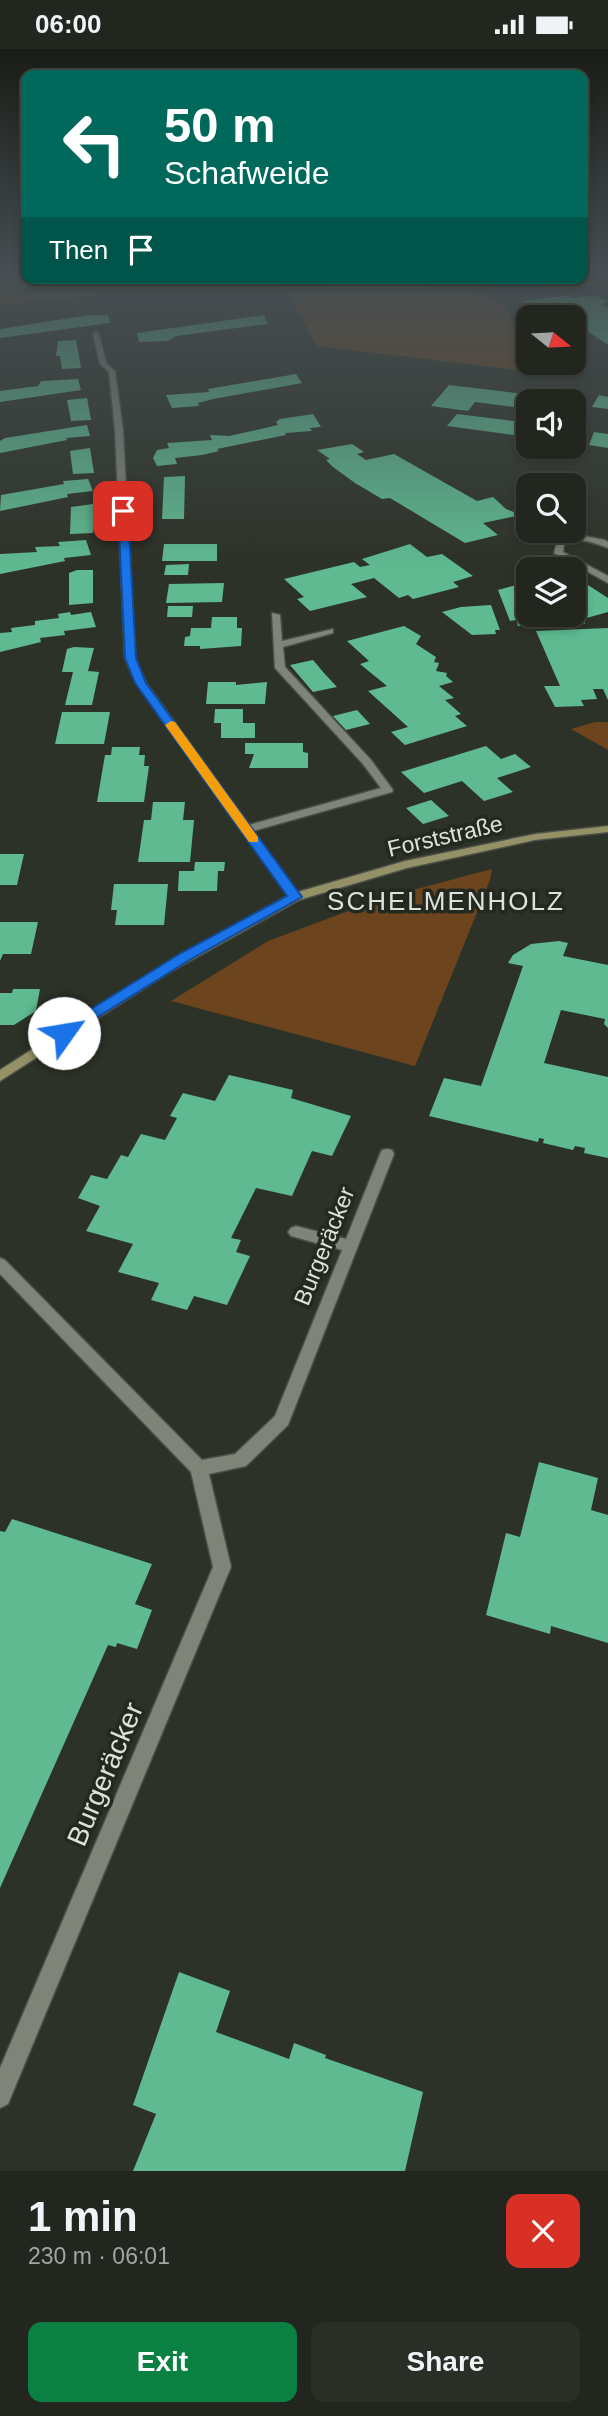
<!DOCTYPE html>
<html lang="en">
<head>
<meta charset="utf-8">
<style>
  body { margin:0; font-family:Arial,sans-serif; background:#2a2e27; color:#f1f3f6; height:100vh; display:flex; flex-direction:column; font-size:26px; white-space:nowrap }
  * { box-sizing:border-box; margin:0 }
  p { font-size:23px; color:#a2a5a4 }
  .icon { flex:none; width:38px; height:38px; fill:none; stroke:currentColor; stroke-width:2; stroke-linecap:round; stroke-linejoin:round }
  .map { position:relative; height:2122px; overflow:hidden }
  .drawer { display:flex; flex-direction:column; background:#22261e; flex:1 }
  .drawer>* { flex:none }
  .banner { position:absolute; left:21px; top:21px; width:567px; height:214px; border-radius:14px; box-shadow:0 4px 10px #0003,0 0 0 2px #3f433c; background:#00695c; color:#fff; overflow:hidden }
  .needle { width:46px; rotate:108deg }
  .buttons { position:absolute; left:516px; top:256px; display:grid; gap:14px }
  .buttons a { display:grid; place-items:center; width:70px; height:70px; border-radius:14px; background:#22261e; box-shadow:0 4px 10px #0003,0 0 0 2px #3f433c; font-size:35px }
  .pin { position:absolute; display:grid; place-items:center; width:60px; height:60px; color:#fff; margin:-30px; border-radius:14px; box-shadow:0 4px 10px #0006 }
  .me { position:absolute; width:77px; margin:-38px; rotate:58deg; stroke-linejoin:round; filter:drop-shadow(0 0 5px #0008) }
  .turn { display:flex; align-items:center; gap:24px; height:147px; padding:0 28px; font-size:32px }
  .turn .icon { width:91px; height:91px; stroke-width:2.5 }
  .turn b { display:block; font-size:49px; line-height:60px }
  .then { display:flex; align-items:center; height:66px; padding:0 28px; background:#0003; gap:14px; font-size:26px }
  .round { display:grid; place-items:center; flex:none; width:74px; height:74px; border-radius:14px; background:#2a2e27 }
  .summary { display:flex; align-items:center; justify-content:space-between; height:119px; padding:0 28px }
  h1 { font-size:42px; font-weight:700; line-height:52px }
  .action { display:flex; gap:14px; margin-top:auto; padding:14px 28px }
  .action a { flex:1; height:80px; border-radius:14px; background:#0b8043; color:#fff; font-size:28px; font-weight:700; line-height:80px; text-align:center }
  .action a+a { background:#2a2e27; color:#f1f3f6 }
  .status { display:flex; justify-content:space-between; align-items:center; height:49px; padding:0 35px; background:#22261e; direction:ltr }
  .status svg { height:19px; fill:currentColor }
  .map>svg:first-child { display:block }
</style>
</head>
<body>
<div class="status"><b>06:00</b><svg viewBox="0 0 49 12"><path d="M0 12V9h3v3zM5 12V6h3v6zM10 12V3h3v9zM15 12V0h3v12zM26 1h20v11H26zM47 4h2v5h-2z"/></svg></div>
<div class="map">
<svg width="608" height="2122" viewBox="0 0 608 2122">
  <rect width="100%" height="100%" fill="#2d3228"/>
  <g fill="#6c441e">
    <polygon points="583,223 602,223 608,227 608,235 562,241 545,229 583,229"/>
    <polygon points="456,229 502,229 476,242 505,257 533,323 317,297 288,246 105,246 0,256 0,233 18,231 417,239 443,235"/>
    <polygon points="595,673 608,673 608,701 571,680"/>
    <polygon points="492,820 490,831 415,1017 171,952 268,892 383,849"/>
  </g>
  <polygon fill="#965b1c" points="0,223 26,223 26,229 456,229 443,235 417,239 0,233"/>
  <g fill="#5fba91">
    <polygon points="570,246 574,249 597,246 608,253 601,255 608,259 608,296 574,273 574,268 547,268 523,252"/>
    <polygon points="89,266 108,266 110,274 0,289 0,280"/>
    <polygon points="264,266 268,275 176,287 168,292 139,293 137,284"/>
    <polygon points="76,291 81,319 62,320 60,307 56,307 58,292"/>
    <polygon points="296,325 302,334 213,350 198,354 199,357 172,359 166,346 209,343 208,340"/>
    <polygon points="78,330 81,341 0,353 0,342 38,337 41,332"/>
    <polygon points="449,336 565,350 565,352 528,352 528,388 447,377 457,365 514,372 523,359 475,353 468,362 431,357"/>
    <polygon points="599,346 608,348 608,360 592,358"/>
    <polygon points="87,349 91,371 71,372 67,351"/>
    <polygon points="313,365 321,378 310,379 312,382 285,384 286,386 217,400 219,402 202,406 175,409 177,415 157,417 153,409 157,401 169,399 167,394 212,391 210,386 229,387 278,376 276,373 280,370"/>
    <polygon points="87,376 90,387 66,389 67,391 0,404 0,392 5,389"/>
    <polygon points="594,383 608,385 608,399 589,396"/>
    <polygon points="352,395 364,403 357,405 366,411 394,405 477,452 493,448 506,460 521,466 483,474 498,486 465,494 390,449 382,450 355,434 333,418 326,411 330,410 317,401"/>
    <polygon points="90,399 94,424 73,425 70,402"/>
    <polygon points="185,427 184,470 162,470 164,428"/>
    <polygon points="88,430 93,442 67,445 68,448 0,462 1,446 64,435 63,432"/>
    <polygon points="93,455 93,484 70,485 71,458"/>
    <polygon points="86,491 91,506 64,509 65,512 0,525 0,505 37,503 35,498 60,497 58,493"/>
    <polygon points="164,495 217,495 217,512 162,512"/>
    <polygon points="410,495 427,508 442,505 473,527 453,533 459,538 413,550 408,546 399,549 374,529 351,535 367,548 310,562 297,550 304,548 284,530 354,513 360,518 370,516 362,510"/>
    <polygon points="189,515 188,526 164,526 166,516"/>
    <polygon points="77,521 93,521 93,554 69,556 69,524"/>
    <polygon points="574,527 608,549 608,563 583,570 585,575 518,577 516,571 510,572 498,541 528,533 528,565 574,565"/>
    <polygon points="224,534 222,553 166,554 169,535"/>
    <polygon points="491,556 500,581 495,581 496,585 472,586 442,563 461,558"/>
    <polygon points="168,557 193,557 192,568 167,568"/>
    <polygon points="70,563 71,566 91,563 96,578 64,582 65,586 40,589 41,593 0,603 0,584 12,583 11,579 35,576 35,572 59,569 58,565"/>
    <polygon points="212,568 237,568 237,579 242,579 241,597 200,600 200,597 184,597 185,588 190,587 191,579 211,579"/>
    <polygon points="404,577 421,587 416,595 436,608 434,613 439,614 436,622 447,624 446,627 453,633 439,637 454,649 445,651 461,665 455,667 467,677 405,696 391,683 408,678 368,642 387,637 360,615 369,612 347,592"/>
    <polygon points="608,579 608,651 603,640 593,640 597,650 581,651 584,657 555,658 544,637 560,637 536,582"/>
    <polygon points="74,598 94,599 88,622 99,623 92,656 65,656 73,623 62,623 67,600"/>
    <polygon points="313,611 324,624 337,638 313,643 290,616"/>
    <polygon points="208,633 236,633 236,636 267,633 265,655 206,655"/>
    <polygon points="215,660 243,660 243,674 255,674 255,689 221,689 221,674 214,674"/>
    <polygon points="357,661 370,675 346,681 333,667"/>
    <polygon points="62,663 110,663 104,695 55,695"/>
    <polygon points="245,694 303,694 303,703 308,704 308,719 249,719 254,705 245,705"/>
    <polygon points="486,697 501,710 515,705 531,718 497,729 513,743 484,752 462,732 424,744 401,723"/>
    <polygon points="112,698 140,698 139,706 145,706 144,717 149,717 144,753 97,753 105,706 111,706"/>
    <polygon points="431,751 449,767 423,775 406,759"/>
    <polygon points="153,753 185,753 183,771 194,771 190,813 138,813 144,771 151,771"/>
    <polygon points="0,805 24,805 17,836 0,836"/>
    <polygon points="195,813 225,813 224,822 218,822 217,842 178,842 179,822 194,822"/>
    <polygon points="114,835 168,835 164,876 115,876 117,861 111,861"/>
    <polygon points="0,873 38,873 31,905 3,905 0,912"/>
    <polygon points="559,892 568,894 563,907 608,916 608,979 604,975 605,970 561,961 544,1014 608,1028 608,1109 584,1104 585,1099 575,1097 573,1101 543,1094 544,1090 539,1089 538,1093 429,1067 444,1029 481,1037 523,917 508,914 513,906 531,895"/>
    <polygon points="13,940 40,940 36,962 14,976 0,976 0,944 12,944"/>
    <polygon points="229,1026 293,1041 291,1049 351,1067 332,1107 312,1102 292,1147 256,1139 231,1189 241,1191 236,1203 250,1207 227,1256 194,1247 187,1261 151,1251 159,1234 118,1223 133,1195 86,1182 100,1157 78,1149 91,1126 107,1130 121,1106 128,1108 141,1085 165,1091 177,1069 170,1067 183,1044 215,1052"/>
    <polygon points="539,1413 598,1429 591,1461 608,1466 608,1594 551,1577 550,1585 486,1566 506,1484 520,1488"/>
    <polygon points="12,1470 152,1515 135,1555 152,1561 137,1600 117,1594 116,1598 108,1596 0,1839 0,1482 5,1483"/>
    <polygon points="179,1923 230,1942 216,1983 289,2010 294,1994 326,2006 325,2009 423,2043 405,2122 133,2122 156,2065 133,2056"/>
  </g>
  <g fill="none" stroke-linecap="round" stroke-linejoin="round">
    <defs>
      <g id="street">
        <polygon points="96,283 99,285 106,314 115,322 123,381 135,609 146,634 249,776 381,739 363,715 275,619 272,564 280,566 282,592 333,580 333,584 283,598 285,618 371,711 393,741 392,743 253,782 301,848 299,851 291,851 136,634 125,609 115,381 109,323 100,315 93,285"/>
        <path d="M579 486 605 491 608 493V499C591 493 581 488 564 496L563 503 608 527V534L554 504 557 493Z"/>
        <polygon points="387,1100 392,1101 394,1105 288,1376 246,1417 209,1425 231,1518 8,2055 0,2059 0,2019 213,1518 191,1423 0,1225 0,1209 5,1211 202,1411 235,1405 275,1367 342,1201 291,1187 288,1183 291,1179 296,1177 346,1190 380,1105 382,1101"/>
      </g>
      <polygon id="secondary" points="608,777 608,783 535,791 407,819 299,851 168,924 0,1032 0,1021 160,918 291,845 405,812 535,785"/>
    </defs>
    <use href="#street" stroke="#4a4e46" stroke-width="3"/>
    <use href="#secondary" stroke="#4a4e46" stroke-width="3"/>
    <use href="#street" fill="#7e8478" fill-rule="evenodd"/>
    <use href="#secondary" fill="#949167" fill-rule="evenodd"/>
  </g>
  <linearGradient id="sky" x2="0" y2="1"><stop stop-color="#191c16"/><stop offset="0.43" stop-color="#464f53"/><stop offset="1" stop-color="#464f53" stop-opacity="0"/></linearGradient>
  <rect width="608" height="520" fill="url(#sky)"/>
  <polygon fill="#1a73e8" stroke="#114b97" stroke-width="2" points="123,459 128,462 136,609 146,634 302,848 191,910 64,989 57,984 59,980 181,904 287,847 135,634 125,609 118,462"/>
  <polygon fill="#f59e0b" points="171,672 175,673 258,788 258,793 249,793 165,676"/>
  <g text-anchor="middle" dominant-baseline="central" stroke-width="7" stroke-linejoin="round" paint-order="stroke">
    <g font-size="23" fill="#dee1db" stroke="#24291f">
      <text transform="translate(445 787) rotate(-13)">Forststraße</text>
      <text transform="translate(324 1197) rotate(-68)">Burgeräcker</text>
    </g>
    <g font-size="26" letter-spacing="2" fill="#dee1db" stroke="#24291f">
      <text x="446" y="852">SCHELMENHOLZ</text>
    </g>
    <g font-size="28" fill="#dee1db" stroke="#24291f">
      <text transform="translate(105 1725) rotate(-67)">Burgeräcker</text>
    </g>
  </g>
</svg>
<div class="buttons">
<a><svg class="needle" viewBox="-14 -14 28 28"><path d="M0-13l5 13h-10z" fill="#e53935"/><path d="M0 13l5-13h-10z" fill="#a2a5a4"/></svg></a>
<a><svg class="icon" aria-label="sound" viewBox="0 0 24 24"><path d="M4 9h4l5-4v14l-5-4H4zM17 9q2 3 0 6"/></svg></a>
<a><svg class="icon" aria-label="search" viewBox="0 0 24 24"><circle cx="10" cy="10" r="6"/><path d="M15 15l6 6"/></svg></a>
<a><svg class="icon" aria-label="layers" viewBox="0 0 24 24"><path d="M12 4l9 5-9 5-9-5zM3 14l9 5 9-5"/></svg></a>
</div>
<div class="pin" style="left:123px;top:462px;background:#d93025"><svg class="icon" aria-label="arrive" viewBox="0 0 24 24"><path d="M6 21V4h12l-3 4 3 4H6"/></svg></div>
<svg class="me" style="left:64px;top:984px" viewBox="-20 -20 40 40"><circle r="19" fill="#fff"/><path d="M0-13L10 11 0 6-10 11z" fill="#1a73e8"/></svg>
<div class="banner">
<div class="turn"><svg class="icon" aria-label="left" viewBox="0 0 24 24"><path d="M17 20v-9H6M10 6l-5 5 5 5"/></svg><div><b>50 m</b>Schafweide</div></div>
<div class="then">Then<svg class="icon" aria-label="arrive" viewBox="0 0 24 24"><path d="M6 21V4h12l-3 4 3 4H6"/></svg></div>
</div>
</div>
<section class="drawer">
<div class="summary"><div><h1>1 min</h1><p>230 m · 06:01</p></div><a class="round" style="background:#d93025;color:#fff"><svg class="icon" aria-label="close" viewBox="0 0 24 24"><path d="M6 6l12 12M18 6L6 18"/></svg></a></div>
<div class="action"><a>Exit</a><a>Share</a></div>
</section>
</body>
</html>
